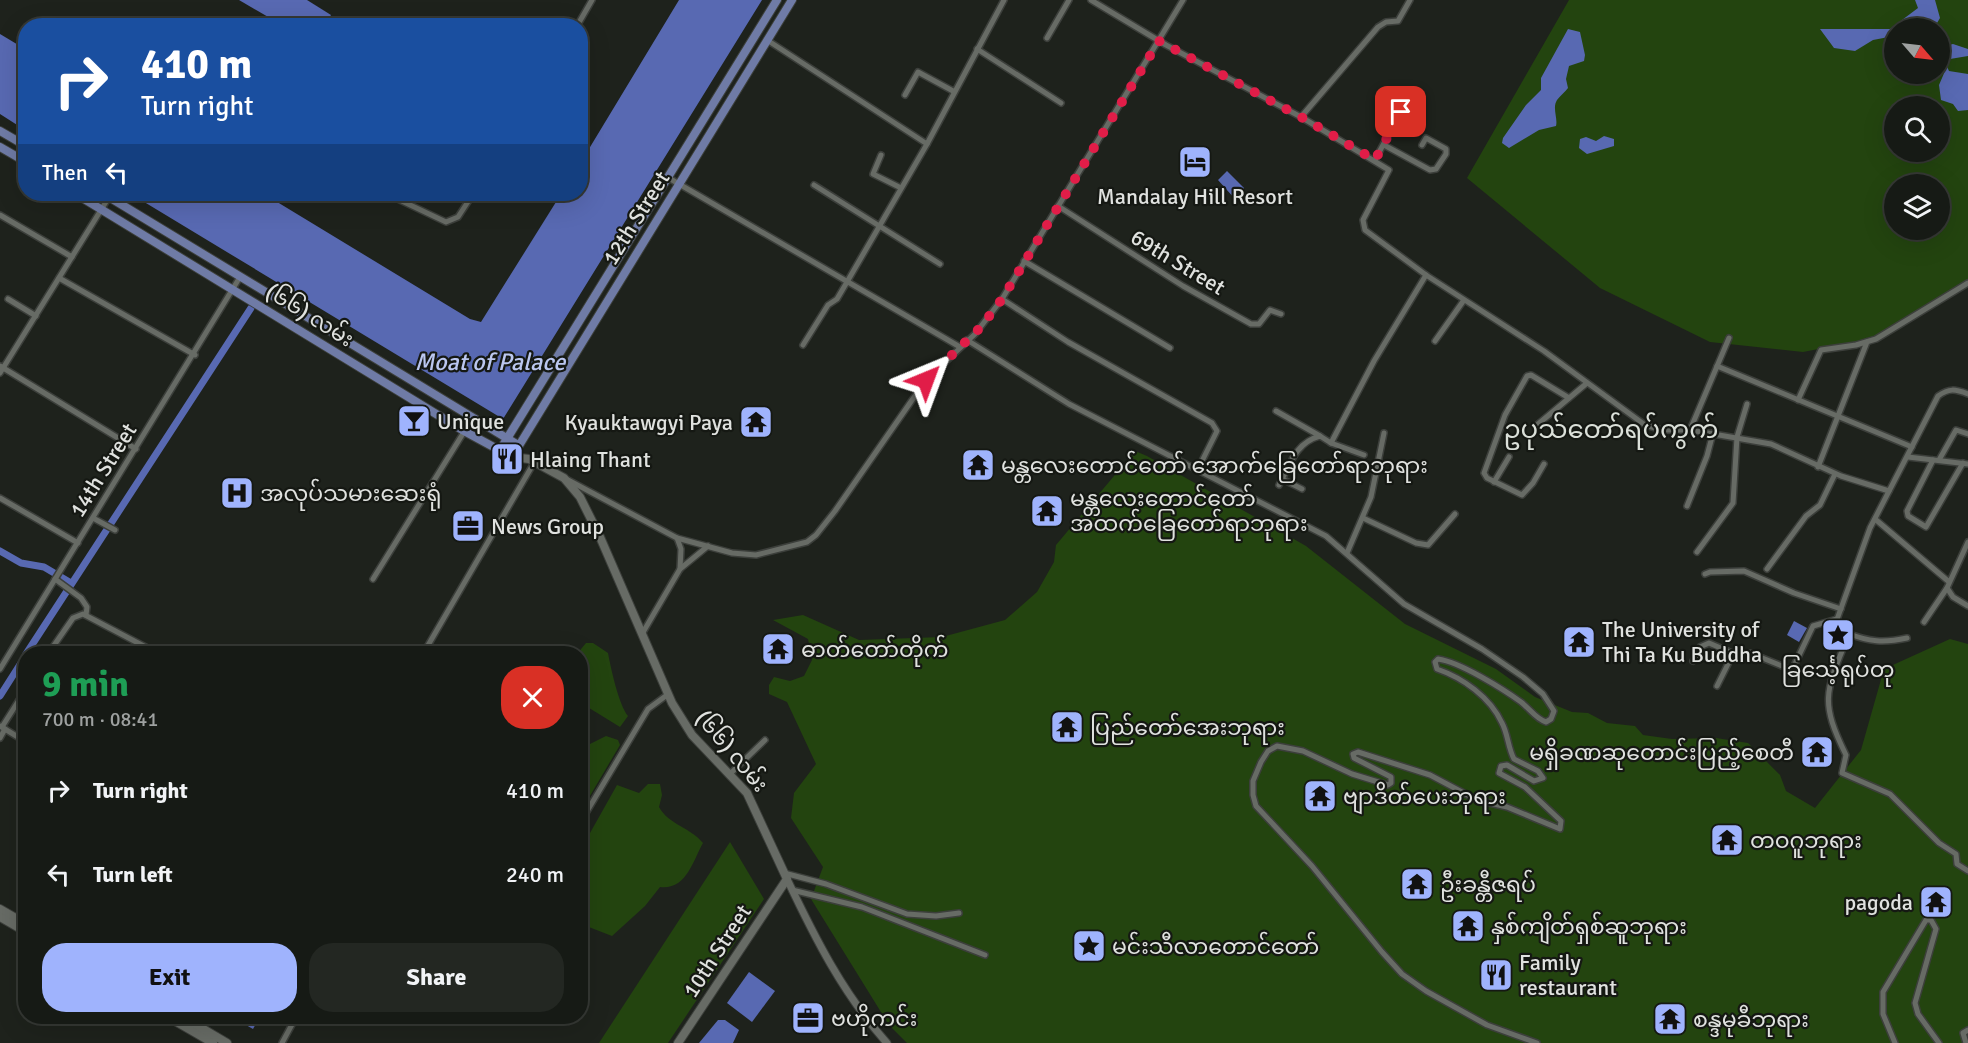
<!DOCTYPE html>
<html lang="en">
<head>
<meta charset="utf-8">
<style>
  body { margin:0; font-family:Signika,"Noto Sans Myanmar",sans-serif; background:#232722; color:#f1f3f6; height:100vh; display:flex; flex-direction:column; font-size:22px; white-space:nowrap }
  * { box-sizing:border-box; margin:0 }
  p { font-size:20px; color:#9ea1a0 }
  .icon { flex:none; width:33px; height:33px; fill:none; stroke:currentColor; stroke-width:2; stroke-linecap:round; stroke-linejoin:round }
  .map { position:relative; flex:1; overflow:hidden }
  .panel { position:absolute; left:18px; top:646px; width:570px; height:378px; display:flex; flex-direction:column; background:#161a15; border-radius:24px; box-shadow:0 6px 24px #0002,0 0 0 2px #353834 }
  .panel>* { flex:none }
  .hud { position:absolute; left:18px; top:18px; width:570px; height:183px; border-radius:24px; box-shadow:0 6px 24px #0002,0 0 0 2px #353834; background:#1a4fa0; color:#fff; overflow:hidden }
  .needle { width:39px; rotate:118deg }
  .controls { position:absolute; left:1884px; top:18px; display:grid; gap:12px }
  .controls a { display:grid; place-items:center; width:66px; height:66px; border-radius:50%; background:#161a15; box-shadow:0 6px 24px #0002,0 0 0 2px #353834; font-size:30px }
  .pin { position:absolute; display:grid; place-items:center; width:51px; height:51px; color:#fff; margin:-26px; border-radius:12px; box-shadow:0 3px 9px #0006 }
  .me { position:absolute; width:66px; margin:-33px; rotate:44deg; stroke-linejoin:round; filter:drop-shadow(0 0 4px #0008) }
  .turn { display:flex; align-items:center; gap:21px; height:126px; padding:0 24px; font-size:27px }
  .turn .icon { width:78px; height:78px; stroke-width:2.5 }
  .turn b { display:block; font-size:42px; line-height:51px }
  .then { display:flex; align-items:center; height:57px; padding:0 24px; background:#0003; gap:12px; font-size:22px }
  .round { display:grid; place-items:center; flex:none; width:63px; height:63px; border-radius:24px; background:#232722 }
  .headline { display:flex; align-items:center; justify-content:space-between; height:102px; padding:0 24px }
  h1 { font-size:36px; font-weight:700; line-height:45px; color:#1e9e55 }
  .button { display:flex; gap:12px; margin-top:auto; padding:12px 24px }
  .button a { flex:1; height:69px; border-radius:24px; background:#9fb3fd; color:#111; font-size:24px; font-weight:700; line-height:69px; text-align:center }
  .button a+a { background:#232722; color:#f1f3f6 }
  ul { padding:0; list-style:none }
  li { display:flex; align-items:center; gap:18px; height:84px; padding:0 24px }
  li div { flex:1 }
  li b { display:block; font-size:22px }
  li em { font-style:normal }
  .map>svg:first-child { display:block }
</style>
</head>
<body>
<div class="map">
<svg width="1968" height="1043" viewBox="0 0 1968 1043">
  <rect width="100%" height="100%" fill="#1e221c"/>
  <g fill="#23440f" fill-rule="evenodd">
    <path d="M1569 0H1968V280L1875 338 1803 352 1710 342 1600 288 1467 178ZM1894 28H1940V74H1894ZM1894 106H1940V152H1894ZM1894 184H1940V230H1894Z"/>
    <polygon points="1135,451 1147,456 1306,546 1405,624 1496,669 1535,697 1572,712 1588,713 1607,723 1635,726 1643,735 1672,739 1716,738 1748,743 1780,775 1786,791 1815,808 1861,750 1884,669 1950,639 1968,644 1968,1043 907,1043 889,1025 811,899 823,867 791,818 794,793 816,764 787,702 769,694 769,685 774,677 790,681 804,676 812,660 808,639 773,620 803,615 859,640 942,637 1005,620 1037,592 1054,562 1056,545"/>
    <path d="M586 643H593L608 653C611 669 619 705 628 716L620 727 581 703 580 654H577Z"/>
    <polygon points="606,736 618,740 620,745 581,811 581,763 585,763 587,757 584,747"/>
    <path d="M648 784H660L662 795 659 807C669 825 690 827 703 843 692 863 686 890 660 887L645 906 612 936 581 924V849L617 785 639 793Z"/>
    <polygon points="730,842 764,899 668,1043 599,1043"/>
  </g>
  <g fill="#5869b2">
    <polygon points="239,0 307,0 331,15 325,25 282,25"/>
    <polygon points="679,0 762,0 503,419 131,194 264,194 470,319 481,322 561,194 580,194 581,162"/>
    <polygon points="1915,0 1935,0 1940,18 1934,28 1894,28 1894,36 1873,40 1855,51 1834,48 1820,29 1890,29 1918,8"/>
    <path d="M1568 29 1580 32 1585 55 1584 61 1569 66 1566 79 1568 88C1565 92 1560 96 1557 100 1552 108 1558 118 1556 126L1539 130 1509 148 1502 143 1503 138 1526 105 1541 90V78Z"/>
    <polygon points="0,34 25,49 25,130 0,114"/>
    <polygon points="1953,44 1968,49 1968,56 1944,60 1949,71 1968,74 1968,110 1958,111 1953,104 1941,100 1939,85 1945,71 1940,62 1940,47"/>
    <polygon points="1604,136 1614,139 1614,146 1587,154 1579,148 1580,139 1586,137 1596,141"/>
    <polygon points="1227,171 1244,188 1244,192 1238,192 1235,199 1218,180"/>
    <polygon points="1794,621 1807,628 1799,642 1787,635"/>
    <polygon points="749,972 775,991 752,1022 727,1003"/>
    <polygon points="232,1017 260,1017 253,1029"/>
    <polygon points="718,1020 725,1020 739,1030 733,1043 699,1043"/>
  </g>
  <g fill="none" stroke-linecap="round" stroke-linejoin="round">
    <g stroke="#5869b2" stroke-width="7">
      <polyline points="0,551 21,563 44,567 71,583"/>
      <polyline points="26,654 251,308"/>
      <polyline points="0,696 26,655"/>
    </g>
    <defs>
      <g id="minor">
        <polyline points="1091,0 1166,45 1301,117 1389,170 1363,220 1365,230 1426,275 1544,351 1645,425 1662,430 1690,430 1771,444 1841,476 1889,491"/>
        <polyline points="577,26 592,0"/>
        <polyline points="1047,38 1069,0"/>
        <polyline points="767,40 927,144"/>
        <polyline points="977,49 1061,103"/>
        <polyline points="905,95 918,72 953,91"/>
        <polyline points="1301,117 1378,27 1386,22 1398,21 1410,0"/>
        <polyline points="1384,145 1430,170 1436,169 1446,154 1446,149 1426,138 1422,145"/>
        <polyline points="881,155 873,174 901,188"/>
        <polyline points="1375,160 1399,115 1404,111"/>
        <polyline points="667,177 960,347"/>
        <polyline points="814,185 940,264"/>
        <polyline points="387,194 446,222 458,217 473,194"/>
        <polyline points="1058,206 1183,286 1251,324 1259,324 1270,310 1281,314"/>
        <polyline points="0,215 72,257"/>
        <polyline points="1024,261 1170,348"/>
        <polyline points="59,278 195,355"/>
        <polyline points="8,299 36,316"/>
        <polyline points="1002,299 1068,342 1212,423 1217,431 1198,469"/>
        <path d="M967 340 1069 404 1326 536 1404 604 1482 649 1523 677 1543 694 1554 711 1551 719 1546 722C1536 719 1530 709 1521 702 1503 689 1460 662 1438 659L1435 662 1437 669C1463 678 1490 697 1502 723 1508 734 1508 748 1514 759L1538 771 1543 778 1534 781 1507 765 1501 766 1499 773 1525 787 1561 821 1560 829 1507 807 1477 800 1430 775 1358 752 1353 754 1354 758 1391 777V783L1388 785 1352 774 1303 751 1277 746 1268 751 1261 762 1253 781V795L1256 806 1312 866 1382 952 1402 974 1426 991 1487 1025 1537 1043"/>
        <polyline points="1435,341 1464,300"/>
        <polyline points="803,345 828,305 837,299 847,282 927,144 1004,0"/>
        <polyline points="0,366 136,449"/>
        <polyline points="1717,366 1912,447"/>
        <polyline points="0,373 109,197"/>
        <polyline points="1798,400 1821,350 1856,345 1876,339 1968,283"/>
        <polyline points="1276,411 1320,436"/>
        <polyline points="1537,425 1587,383"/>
        <polyline points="1690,430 1729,338"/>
        <polyline points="1331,443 1364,455"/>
        <polyline points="1908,457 1968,464"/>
        <polyline points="1933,460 1907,511 1908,516 1926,527 1963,463"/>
        <polyline points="1939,460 1956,430 1968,434"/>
        <polyline points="1544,464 1533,483 1522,495 1487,478 1484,473 1505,415 1527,376 1531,375 1569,398"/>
        <polyline points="1818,467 1867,342"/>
        <polyline points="1282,479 1302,489"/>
        <polyline points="568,480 677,538 732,553 756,555 807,542 816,535 835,511 926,380 975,334 1002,299 1183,0"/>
        <polyline points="1494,482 1509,457"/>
        <path d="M1279 485C1290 465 1295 443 1320 436L1331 443 1374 361 1426 275"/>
        <polyline points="0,498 78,543"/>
        <polyline points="1687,506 1707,456 1713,433"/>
        <polyline points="93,518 115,530"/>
        <polyline points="1363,518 1416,543 1428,545 1455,514"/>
        <polyline points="1875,519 1948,581"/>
        <polyline points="677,538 681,549 680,569"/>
        <polyline points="1968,542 1947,588 1953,597 1968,606"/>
        <polyline points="1697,552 1733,503 1737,437 1747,404"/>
        <polyline points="1347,553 1371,497 1384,433"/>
        <polyline points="1767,569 1806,516 1820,505 1835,474"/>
        <polyline points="1705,574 1710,572 1744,571 1794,593 1841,609"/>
        <polyline points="55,579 81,598 87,607 86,615"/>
        <polyline points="373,579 472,419"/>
        <polyline points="1924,622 1947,588"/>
        <path d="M1847 633C1869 642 1884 643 1907 638"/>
        <polyline points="642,634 680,569 708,546"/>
        <path d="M1831 636 1870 528 1938 396C1949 388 1955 389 1968 394"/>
        <polyline points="48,654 73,618 83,614 159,654"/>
        <polyline points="423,654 535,461"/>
        <path d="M1693 661 1700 647 1709 643 1739 656 1750 653 1792 670 1813 626 1837 619 1845 628 1847 639C1825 692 1820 702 1846 755L1842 773 1890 794 1939 843 1956 854 1957 864 1968 871"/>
        <polyline points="0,669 240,277"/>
        <polyline points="1717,686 1733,654"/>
        <polyline points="0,726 26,742"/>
        <polyline points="2,727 26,689"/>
        <polyline points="0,738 5,729"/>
        <polyline points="731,773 765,740"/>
        <polyline points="580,823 648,709 667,695"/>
        <polyline points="784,873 826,884 907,914 936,916 959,913"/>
        <polyline points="792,890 862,907 985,955"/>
        <polyline points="282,1043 296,1017"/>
        <polyline points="1895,1043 1883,1014 1883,992 1926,920 1931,920 1936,929 1915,1003 1918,1014 1939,1043"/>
        <polyline points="1966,1043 1963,1033 1968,1030"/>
      </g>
      <path id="tertiary" d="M787 879C815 938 843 994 887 1043"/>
      <g id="secondary">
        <polyline points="512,457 529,459 564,478 580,497 600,537 672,703 692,735 747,793 787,879 678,1043"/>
        <polyline points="0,909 26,924"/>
        <polyline points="0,917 26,932"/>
        <polyline points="168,1017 213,1043"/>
        <polyline points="183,1017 227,1043"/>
      </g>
      <g id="primary">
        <polyline points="0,131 26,146"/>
        <polyline points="0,147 26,162"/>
        <polyline points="76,194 464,431 512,457 792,0"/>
        <polyline points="104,194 518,445"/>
        <polyline points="500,450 777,0"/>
      </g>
    </defs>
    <use href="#minor" stroke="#3c3f3b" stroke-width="8"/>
    <use href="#tertiary" stroke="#3c3f3b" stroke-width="9"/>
    <use href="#secondary" stroke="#3c3f3b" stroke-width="10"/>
    <use href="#primary" stroke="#3c3f3b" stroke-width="10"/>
    <use href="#minor" stroke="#676b65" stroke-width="5"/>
    <use href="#tertiary" stroke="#676b65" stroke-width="7"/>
    <use href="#secondary" stroke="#676b65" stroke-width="8"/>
    <use href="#primary" stroke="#6f7ba6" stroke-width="8"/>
  </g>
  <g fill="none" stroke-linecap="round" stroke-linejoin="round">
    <polyline stroke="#e11d48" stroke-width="10" stroke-dasharray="0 18" points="926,380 981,327 1002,299 1159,41 1301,117 1375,160 1401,112"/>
  </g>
  <defs>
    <symbol id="hotel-square" viewBox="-11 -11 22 22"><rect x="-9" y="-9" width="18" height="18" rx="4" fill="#9fb3fd" stroke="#151813"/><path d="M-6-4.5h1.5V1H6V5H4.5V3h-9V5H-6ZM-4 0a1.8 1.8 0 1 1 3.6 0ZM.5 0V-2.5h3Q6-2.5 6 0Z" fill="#111"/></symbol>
    <symbol id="bar-square" viewBox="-11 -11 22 22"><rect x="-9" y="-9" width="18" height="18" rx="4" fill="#9fb3fd" stroke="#151813"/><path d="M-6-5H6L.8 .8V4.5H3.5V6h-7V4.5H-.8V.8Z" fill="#111"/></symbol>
    <symbol id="temple-square" viewBox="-11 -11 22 22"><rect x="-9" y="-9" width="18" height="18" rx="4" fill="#9fb3fd" stroke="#151813"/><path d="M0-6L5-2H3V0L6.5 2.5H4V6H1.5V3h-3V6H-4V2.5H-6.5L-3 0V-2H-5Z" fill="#111"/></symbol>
    <symbol id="restaurant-square" viewBox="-11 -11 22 22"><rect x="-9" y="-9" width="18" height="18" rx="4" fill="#9fb3fd" stroke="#151813"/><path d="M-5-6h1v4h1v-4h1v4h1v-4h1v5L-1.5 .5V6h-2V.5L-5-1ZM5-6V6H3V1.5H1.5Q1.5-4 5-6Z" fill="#111"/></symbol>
    <symbol id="hospital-square" viewBox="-11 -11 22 22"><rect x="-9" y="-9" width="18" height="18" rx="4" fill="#9fb3fd" stroke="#151813"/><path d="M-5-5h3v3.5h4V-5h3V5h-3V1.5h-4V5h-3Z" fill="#111"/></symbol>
    <symbol id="office-square" viewBox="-11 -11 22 22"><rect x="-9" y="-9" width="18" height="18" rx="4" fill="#9fb3fd" stroke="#151813"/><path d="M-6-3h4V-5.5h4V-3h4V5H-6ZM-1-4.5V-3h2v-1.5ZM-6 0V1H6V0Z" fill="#111"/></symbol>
    <symbol id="sight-square" viewBox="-11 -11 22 22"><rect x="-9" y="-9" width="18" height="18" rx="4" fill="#9fb3fd" stroke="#151813"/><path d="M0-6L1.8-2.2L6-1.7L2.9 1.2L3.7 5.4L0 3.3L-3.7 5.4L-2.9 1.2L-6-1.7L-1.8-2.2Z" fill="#111"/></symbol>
  </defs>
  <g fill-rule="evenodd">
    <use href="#hotel-square" x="1176" y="143" width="38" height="38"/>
    <use href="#bar-square" x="395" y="402" width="38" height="38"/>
    <use href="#temple-square" x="737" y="403" width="38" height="38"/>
    <use href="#restaurant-square" x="488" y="440" width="38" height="38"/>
    <use href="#temple-square" x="959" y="446" width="38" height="38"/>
    <use href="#hospital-square" x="218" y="474" width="38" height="38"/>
    <use href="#temple-square" x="1028" y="492" width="38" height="38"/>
    <use href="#office-square" x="449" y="507" width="38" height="38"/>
    <use href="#sight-square" x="1819" y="616" width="38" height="38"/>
    <use href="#temple-square" x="1560" y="623" width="38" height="38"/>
    <use href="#temple-square" x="759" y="630" width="38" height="38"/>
    <use href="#temple-square" x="1048" y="708" width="38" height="38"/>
    <use href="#temple-square" x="1798" y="733" width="38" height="38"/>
    <use href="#temple-square" x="1301" y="777" width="38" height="38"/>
    <use href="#temple-square" x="1708" y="821" width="38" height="38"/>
    <use href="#temple-square" x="1398" y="865" width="38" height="38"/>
    <use href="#temple-square" x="1917" y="883" width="38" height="38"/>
    <use href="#temple-square" x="1449" y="907" width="38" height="38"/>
    <use href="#sight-square" x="1070" y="927" width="38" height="38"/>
    <use href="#restaurant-square" x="1477" y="956" width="38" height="38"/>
    <use href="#office-square" x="789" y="999" width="38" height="38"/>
    <use href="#temple-square" x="1651" y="1000" width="38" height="38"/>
  </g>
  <g text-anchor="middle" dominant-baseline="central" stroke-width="4.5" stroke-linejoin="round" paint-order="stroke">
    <g font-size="22" fill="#e0e2df" stroke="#151813" text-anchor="start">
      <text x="1195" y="196" text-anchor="middle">Mandalay Hill Resort</text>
      <text x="437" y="421">Unique</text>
      <text x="733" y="422" text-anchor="end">Kyauktawgyi Paya</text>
      <text x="530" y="459">Hlaing Thant</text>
      <text x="1001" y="465">မန္တ‌လေးတောင်တော် အောက်ခြေတော်ရာဘုရား‌</text>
      <text x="260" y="493">အလုပ်သမားဆေးရုံ</text>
      <text x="1070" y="498">မန္တ‌လေးတောင်တော်<tspan x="1070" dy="25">အထက်ခြေတော်ရာဘုရား‌</tspan></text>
      <text x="491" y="526">News Group</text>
      <text x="1602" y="629">The University of<tspan x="1602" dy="25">Thi Ta Ku Buddha</tspan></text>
      <text x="801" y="649">ဓာတ်တော်တိုက်</text>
      <text x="1838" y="669" text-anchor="middle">ခြင်္သေ့ရုပ်တု</text>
      <text x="1090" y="727">ပြည်တော်အေးဘုရား</text>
      <text x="1794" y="752" text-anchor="end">မရှိခဏဆုတောင်းပြည့်စေတီ</text>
      <text x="1343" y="796">ဗျာဒိတ်ပေးဘုရား</text>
      <text x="1750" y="840">တဝဂူဘုရား</text>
      <text x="1440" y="884">ဦးခန္တီဇရပ်</text>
      <text x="1913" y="902" text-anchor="end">pagoda</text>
      <text x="1491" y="926">နှစ်ကျိတ်ရှစ်ဆူဘုရား</text>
      <text x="1112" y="946">မင်းသီလာတောင်တော်</text>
      <text x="1519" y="962">Family<tspan x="1519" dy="25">restaurant</tspan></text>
      <text x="831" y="1018">ဗဟိုကင်း</text>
      <text x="1693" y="1019">စန္ဒမုခီဘုရား</text>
    </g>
    <g font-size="22" fill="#e0e2df" stroke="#151813">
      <text transform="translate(636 218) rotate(-58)">12th Street</text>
      <text transform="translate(1178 262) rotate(31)">69th Street</text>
      <text transform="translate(310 315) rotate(32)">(၆၆) လမ်း</text>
      <text transform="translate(103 470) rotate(-58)">14th Street</text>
      <text transform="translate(732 751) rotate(50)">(၆၆) လမ်း</text>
      <text transform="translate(717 951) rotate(-57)">10th Street</text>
    </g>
    <g font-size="24" font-style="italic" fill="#bbc7f0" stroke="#151813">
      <text x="490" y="362">Moat of Palace</text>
    </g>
    <g font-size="26" fill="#dbe0d9" stroke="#151813">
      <text x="1611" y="430">ဥပုသ်တော်ရပ်ကွက်</text>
    </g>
  </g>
</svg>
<div class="controls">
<a><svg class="needle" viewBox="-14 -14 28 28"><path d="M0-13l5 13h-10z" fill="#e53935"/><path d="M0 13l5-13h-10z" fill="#9ea1a0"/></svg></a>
<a><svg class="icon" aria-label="search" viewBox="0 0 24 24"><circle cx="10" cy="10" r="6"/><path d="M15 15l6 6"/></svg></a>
<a><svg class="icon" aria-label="layers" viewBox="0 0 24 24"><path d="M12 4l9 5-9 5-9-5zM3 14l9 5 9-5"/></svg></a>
</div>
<div class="pin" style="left:1401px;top:112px;background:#d93025"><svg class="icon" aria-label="arrive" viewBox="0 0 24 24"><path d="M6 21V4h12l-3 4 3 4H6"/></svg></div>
<svg class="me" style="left:926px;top:380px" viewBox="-20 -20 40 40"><path d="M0-17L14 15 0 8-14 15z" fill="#e11d48" stroke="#fff" stroke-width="4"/></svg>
<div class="hud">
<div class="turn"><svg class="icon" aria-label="right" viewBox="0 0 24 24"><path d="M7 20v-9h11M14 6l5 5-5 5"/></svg><div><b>410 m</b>Turn right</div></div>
<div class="then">Then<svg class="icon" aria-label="left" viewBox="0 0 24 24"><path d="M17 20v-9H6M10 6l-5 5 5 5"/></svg></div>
</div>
<section class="panel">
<div class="headline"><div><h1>9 min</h1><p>700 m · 08:41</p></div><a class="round" style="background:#d93025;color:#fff"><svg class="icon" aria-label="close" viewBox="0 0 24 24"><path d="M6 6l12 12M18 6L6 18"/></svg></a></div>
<ul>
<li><svg class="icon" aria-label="right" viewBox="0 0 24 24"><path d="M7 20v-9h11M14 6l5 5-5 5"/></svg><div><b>Turn right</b></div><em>410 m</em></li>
<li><svg class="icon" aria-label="left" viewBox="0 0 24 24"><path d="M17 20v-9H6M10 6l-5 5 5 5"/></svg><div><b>Turn left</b></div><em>240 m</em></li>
</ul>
<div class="button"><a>Exit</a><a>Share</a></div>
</section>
</div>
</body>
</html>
